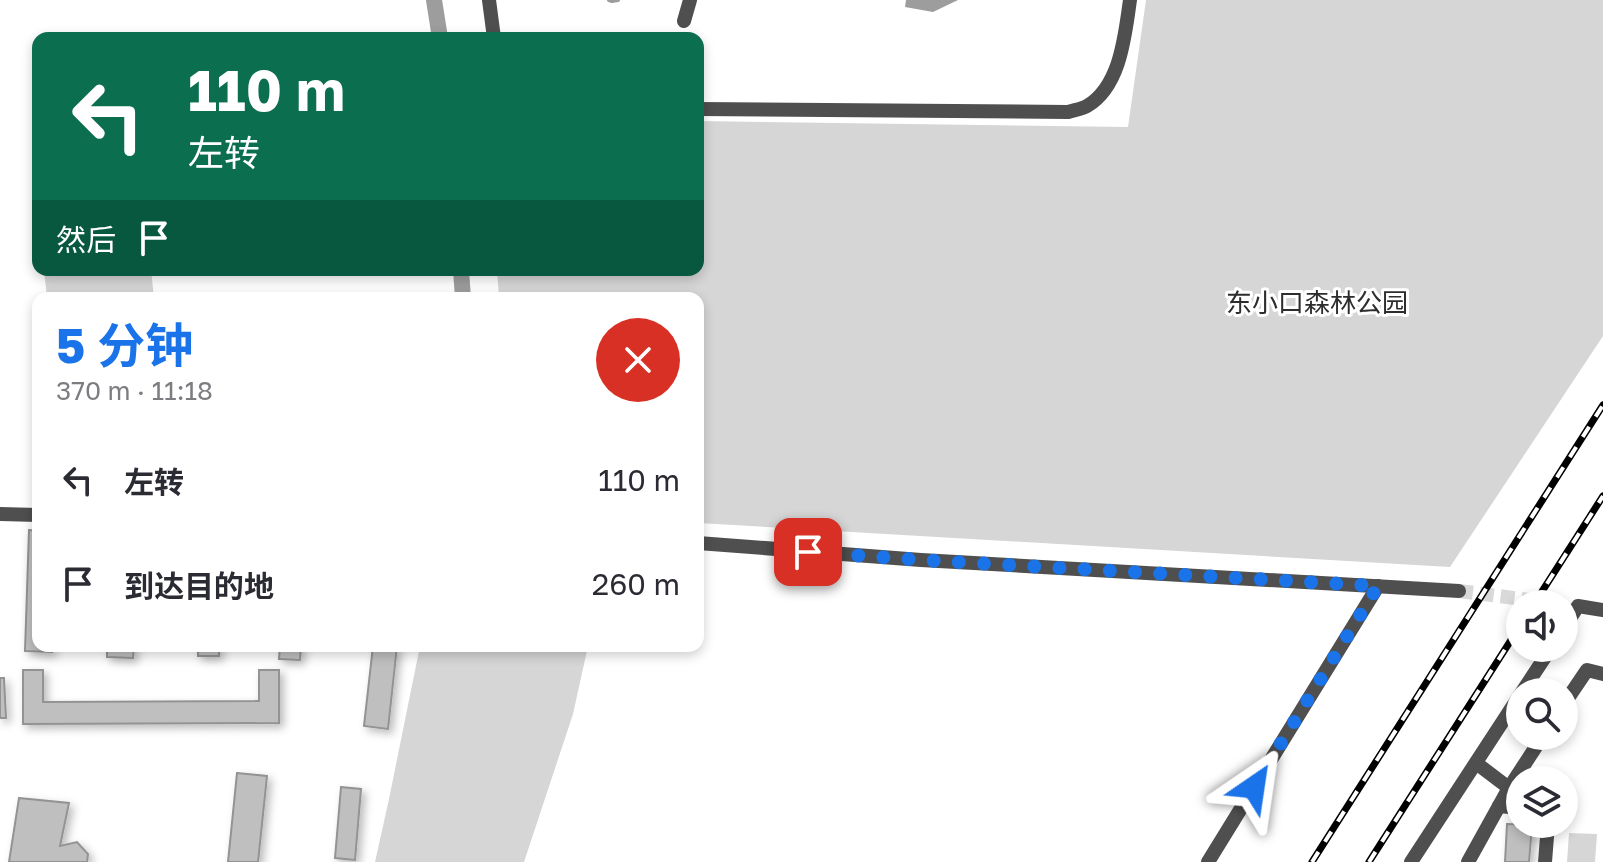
<!DOCTYPE html>
<html lang="zh">
<head>
<meta charset="utf-8">
<style>
  body { margin:0; font-family:"Golos Text","Noto Sans SC",sans-serif; background:#f7f7f7; color:#2b2b33; height:100vh; display:flex; flex-direction:column; font-size:30px; white-space:nowrap }
  * { box-sizing:border-box; margin:0 }
  p { font-size:26px; color:#7c7c81 }
  .icon { flex:none; width:44px; height:44px; fill:none; stroke:currentColor; stroke-width:2; stroke-linecap:round; stroke-linejoin:round }
  .map { position:relative; flex:1; overflow:hidden }
  .details { position:absolute; left:32px; top:292px; width:672px; height:360px; display:flex; flex-direction:column; background:#fff; border-radius:16px; box-shadow:0 4px 12px #0003 }
  .details>* { flex:none }
  .guide { position:absolute; left:32px; top:32px; width:672px; height:244px; border-radius:16px; box-shadow:0 4px 12px #0003; background:#0b6e4f; color:#fff; overflow:hidden }
  .controls { position:absolute; left:1506px; top:590px; display:grid; gap:16px }
  .controls a { display:grid; place-items:center; width:72px; height:72px; border-radius:50%; background:#fff; box-shadow:0 4px 12px #0003; font-size:40px }
  .pin { position:absolute; display:grid; place-items:center; width:68px; height:68px; color:#fff; margin:-34px; border-radius:16px; box-shadow:0 4px 12px #0006 }
  .me { position:absolute; width:88px; margin:-44px; rotate:32deg; stroke-linejoin:round; filter:drop-shadow(0 0 6px #0008) }
  .turn { display:flex; align-items:center; gap:28px; height:168px; padding:0 24px; font-size:36px }
  .turn .icon { width:104px; height:104px; stroke-width:2.5 }
  .turn b { display:block; font-size:56px; line-height:68px }
  .then { display:flex; align-items:center; height:76px; padding:0 24px; background:#0003; gap:16px; font-size:30px }
  .round { display:grid; place-items:center; flex:none; width:84px; height:84px; border-radius:42px; background:#f7f7f7 }
  .head { display:flex; align-items:center; justify-content:space-between; height:136px; padding:0 24px }
  h1 { font-size:48px; font-weight:700; line-height:60px; color:#1a73e8 }
  ul { padding:0; list-style:none }
  li { display:flex; align-items:center; gap:24px; height:104px; padding:0 24px }
  li div { flex:1 }
  li b { display:block; font-size:30px }
  li em { font-style:normal }
  .map>svg:first-child { display:block }
</style>
</head>
<body>
<div class="map">
<svg width="1603" height="862" viewBox="0 0 1603 862">
  <defs>
    <filter id="shadow"><feDropShadow dx="4" dy="4" stdDeviation="4" flood-color="#0004"/></filter>
  </defs>
  <rect width="100%" height="100%" fill="#fff"/>
  <g fill="#d6d6d6">
    <polygon points="1146,0 1603,0 1603,336 1450,567 698,523 698,298 499,298 497,270 698,270 698,121 1128,127"/>
    <polygon points="44,270 151,270 154,298 47,298"/>
    <polygon points="420,646 588,646 573,714 524,862 375,862 389,799"/>
    <polygon points="1569,833 1597,834 1595,862 1567,862"/>
  </g>
  <polygon fill="#9d9d9d" points="906,0 958,0 933,12 905,7"/>
  <g fill="none" stroke-linecap="round" stroke-linejoin="round">
    <polyline stroke="#9d9d9d" stroke-width="4" points="609,0 612,1 618,0"/>
    <g stroke="#9d9d9d" stroke-width="16">
      <polyline points="434,0 440,38"/>
      <polyline points="461,270 463,298"/>
    </g>
  </g>
  <g fill="#bfbfbf" stroke="#939393" stroke-width="2" filter="url(#shadow)">
    <polygon points="29,530 38,531 38,646 52,646 52,652 25,651"/>
    <polygon points="107,646 134,646 133,658 107,657"/>
    <rect x="198" y="646" width="21" height="10"/>
    <polygon points="280,646 301,646 300,660 279,659"/>
    <polygon points="373,646 397,646 388,729 364,726"/>
    <polygon points="23,670 43,670 43,702 259,701 259,670 279,670 279,723 23,724"/>
    <polygon points="0,678 4,678 6,718 0,718"/>
    <polygon points="237,773 267,776 258,862 228,862"/>
    <polygon points="341,787 361,789 355,860 335,858"/>
    <polygon points="19,798 69,803 60,846 77,842 88,854 87,862 9,862"/>
    <polygon points="1507,824 1532,825 1529,862 1505,862"/>
  </g>
  <g fill="none" stroke-linecap="round" stroke-linejoin="round">
    <polyline stroke="#d9d9d9" stroke-width="14" stroke-dasharray="14 7" stroke-linecap="butt" points="1459,591 1561,604"/>
    <g stroke="#4f4f4f" stroke-width="14">
      <polyline points="489,0 494,38"/>
      <polyline points="684,21 690,0"/>
      <path d="M698 109 1068 112C1074 110 1082 109 1087 106 1121 86 1125 34 1130 0"/>
      <polyline points="0,514 38,515"/>
      <polyline points="698,543 921,560 1459,591"/>
      <polyline points="1564,628 1578,606 1603,610"/>
      <polyline points="1522,692 1551,648"/>
      <polyline points="1564,704 1587,670 1603,674"/>
      <polyline points="1509,788 1543,736"/>
      <polyline points="1499,806 1520,808"/>
      <polyline points="1208,862 1378,586"/>
      <polyline points="1411,862 1520,695"/>
      <polyline points="1468,862 1509,788 1476,763"/>
      <polyline points="1545,862 1548,824"/>
    </g>
    <defs>
      <g id="rail">
        <polyline points="1534,604 1603,496"/>
        <polyline points="1312,862 1603,405"/>
        <polyline points="1369,862 1520,626"/>
      </g>
    </defs>
    <use href="#rail" stroke="#000" stroke-width="7"/>
    <use href="#rail" stroke="#fff" stroke-width="4" stroke-dasharray="12" stroke-linecap="butt"/>
  </g>
  <g fill="none" stroke-linecap="round" stroke-linejoin="round">
    <polyline stroke="#1a73e8" stroke-width="14" stroke-dasharray="0 25.2" points="808,552 921,560 1378,586 1254,787"/>
  </g>
  <g text-anchor="middle" dominant-baseline="central" stroke-width="6" stroke-linejoin="round" paint-order="stroke">
    <g font-size="26" fill="#2d2d2d" stroke="#fff">
      <text x="1317" y="302">东小口森林公园</text>
    </g>
  </g>
</svg>
<div class="controls">
<a><svg class="icon" aria-label="sound" viewBox="0 0 24 24"><path d="M4 9h4l5-4v14l-5-4H4zM17 9q2 3 0 6"/></svg></a>
<a><svg class="icon" aria-label="search" viewBox="0 0 24 24"><circle cx="10" cy="10" r="6"/><path d="M15 15l6 6"/></svg></a>
<a><svg class="icon" aria-label="layers" viewBox="0 0 24 24"><path d="M12 4l9 5-9 5-9-5zM3 14l9 5 9-5"/></svg></a>
</div>
<div class="pin" style="left:808px;top:552px;background:#d93025"><svg class="icon" aria-label="arrive" viewBox="0 0 24 24"><path d="M6 21V4h12l-3 4 3 4H6"/></svg></div>
<svg class="me" style="left:1254px;top:787px" viewBox="-20 -20 40 40"><path d="M0-17L14 15 0 8-14 15z" fill="#1a73e8" stroke="#fff" stroke-width="4"/></svg>
<div class="guide">
<div class="turn"><svg class="icon" aria-label="left" viewBox="0 0 24 24"><path d="M17 20v-9H6M10 6l-5 5 5 5"/></svg><div><b>110 m</b>左转</div></div>
<div class="then">然后<svg class="icon" aria-label="arrive" viewBox="0 0 24 24"><path d="M6 21V4h12l-3 4 3 4H6"/></svg></div>
</div>
<section class="details">
<div class="head"><div><h1>5 分钟</h1><p>370 m · 11:18</p></div><a class="round" style="background:#d93025;color:#fff"><svg class="icon" aria-label="close" viewBox="0 0 24 24"><path d="M6 6l12 12M18 6L6 18"/></svg></a></div>
<ul>
<li><svg class="icon" aria-label="left" viewBox="0 0 24 24"><path d="M17 20v-9H6M10 6l-5 5 5 5"/></svg><div><b>左转</b></div><em>110 m</em></li>
<li><svg class="icon" aria-label="arrive" viewBox="0 0 24 24"><path d="M6 21V4h12l-3 4 3 4H6"/></svg><div><b>到达目的地</b></div><em>260 m</em></li>
</ul>
</section>
</div>
</body>
</html>
